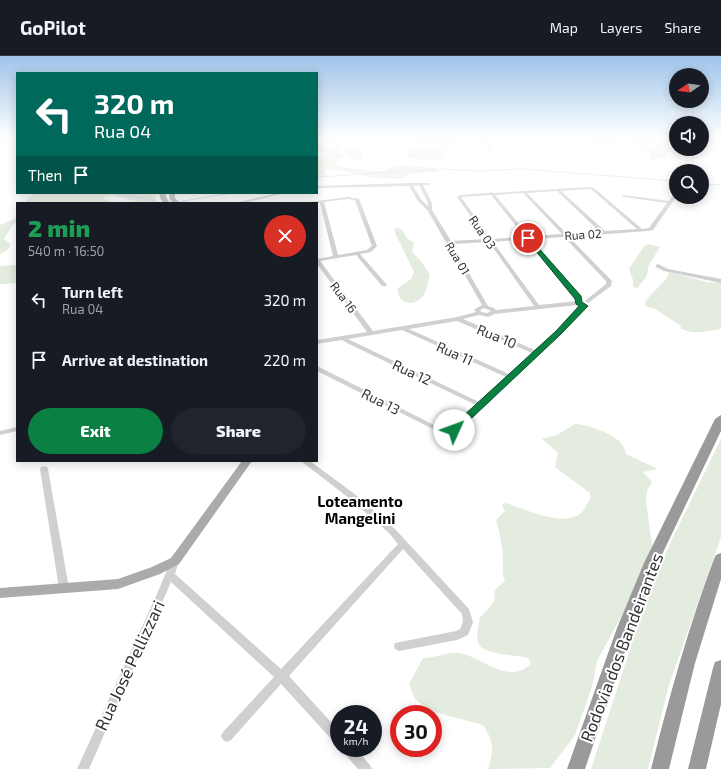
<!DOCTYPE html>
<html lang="en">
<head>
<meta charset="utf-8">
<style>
  body { margin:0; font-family:"Exo 2",sans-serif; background:#20242c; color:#f1f3f6; height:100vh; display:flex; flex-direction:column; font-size:15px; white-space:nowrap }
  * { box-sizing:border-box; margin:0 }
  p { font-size:13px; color:#9ea1a6 }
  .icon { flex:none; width:22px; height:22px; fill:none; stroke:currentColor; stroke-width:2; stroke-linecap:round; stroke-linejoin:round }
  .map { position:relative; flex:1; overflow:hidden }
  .drawer { position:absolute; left:16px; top:146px; width:302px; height:260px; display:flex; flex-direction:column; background:#171b24; border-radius:0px; box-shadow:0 2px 10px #0003 }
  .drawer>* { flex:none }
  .banner { position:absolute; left:16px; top:16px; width:302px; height:122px; border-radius:0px; box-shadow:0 2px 10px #0003; background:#00695c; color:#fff; overflow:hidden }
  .needle { width:26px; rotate:257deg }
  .fabs { position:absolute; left:669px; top:12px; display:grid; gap:8px }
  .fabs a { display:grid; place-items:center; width:40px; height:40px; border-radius:50%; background:#171b24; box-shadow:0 2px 10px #0003; font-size:20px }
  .speed { position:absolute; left:330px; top:649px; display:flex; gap:8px; font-size:20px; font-weight:700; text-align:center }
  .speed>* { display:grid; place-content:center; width:52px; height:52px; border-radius:50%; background:#171b24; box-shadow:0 2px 10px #0003; line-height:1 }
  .speed small { font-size:10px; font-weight:400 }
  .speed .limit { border:6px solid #d22; background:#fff; color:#111 }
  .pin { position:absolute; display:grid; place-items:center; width:34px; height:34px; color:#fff; margin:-17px; border:2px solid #fff; border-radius:50%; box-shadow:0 1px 4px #0007 }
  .me { position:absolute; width:44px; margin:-22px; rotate:47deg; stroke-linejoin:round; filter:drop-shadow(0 0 3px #0008) }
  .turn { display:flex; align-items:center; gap:14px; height:84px; padding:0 12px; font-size:18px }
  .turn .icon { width:52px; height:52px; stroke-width:2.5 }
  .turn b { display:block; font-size:28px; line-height:34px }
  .then { display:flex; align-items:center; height:38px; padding:0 12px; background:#0003; gap:8px; font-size:15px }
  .round { display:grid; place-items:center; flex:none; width:42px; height:42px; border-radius:21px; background:#20242c }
  .overview { display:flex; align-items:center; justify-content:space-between; height:68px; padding:0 12px }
  h1 { font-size:24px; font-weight:800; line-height:30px; color:#1e9e55 }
  .button { display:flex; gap:8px; margin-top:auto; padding:8px 12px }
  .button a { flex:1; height:46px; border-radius:24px; background:#0b8043; color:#fff; font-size:16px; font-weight:800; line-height:46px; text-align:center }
  .button a+a { background:#20242c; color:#f1f3f6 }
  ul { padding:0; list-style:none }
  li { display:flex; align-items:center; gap:12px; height:60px; padding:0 12px }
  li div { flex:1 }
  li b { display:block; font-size:15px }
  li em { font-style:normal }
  header { display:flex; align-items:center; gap:24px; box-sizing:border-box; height:56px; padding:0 20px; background:#171b24; border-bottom:1px solid #363941 }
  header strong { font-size:19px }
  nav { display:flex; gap:22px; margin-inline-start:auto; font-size:14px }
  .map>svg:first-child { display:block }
</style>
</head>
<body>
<header>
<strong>GoPilot</strong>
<nav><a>Map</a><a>Layers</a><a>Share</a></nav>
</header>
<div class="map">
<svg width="721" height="713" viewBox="0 0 721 713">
  <rect width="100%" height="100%" fill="#fff"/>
  <g fill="#e4ecdf">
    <path d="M322 81H344L337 90 338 95 346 101 337 104 336 107 340 111 373 115H384L398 109 436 112 439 116 411 117 403 123C391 122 377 123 365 120 352 116 339 113 325 114L326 120 317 123V102L325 98 317 95V90L324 85Z"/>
    <polygon points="406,81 455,81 461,88 446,92 445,102 428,104 406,102 411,87"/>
    <path d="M561 81C579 81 614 76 626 90L590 87Z"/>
    <polygon points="626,81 666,81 666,89 670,92 668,94 666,102 655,103 651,106 649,98 640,94 638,88 632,89 632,86"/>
    <polygon points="354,89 361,94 362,104 353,104 344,96 347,90"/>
    <polygon points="35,137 156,137 155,142 158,147 144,147 111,139 105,140 103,142 105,144 115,147 24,147"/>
    <path d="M17 162V166L13 168 4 183 10 188C10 194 5 195 0 198V169Z"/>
    <path d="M397 172 401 173 407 182 414 187 412 196 421 205 430 219C428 225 427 233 424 238 418 251 396 250 398 232L411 223 414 216 396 179 394 173Z"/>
    <path d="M649 188 660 191 648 211C649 220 643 225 637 232L633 231V224L629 213 644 190Z"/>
    <polygon points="17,209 17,227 0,228 0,210"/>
    <path d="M669 216 707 226 721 227V273C706 275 696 279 681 273V270L655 253 647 251 645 247 647 243 667 222Z"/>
    <path d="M575 368C586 368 614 378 621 387 624 390 625 394 626 398L658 413 643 416 652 426 647 435 646 445 652 488 644 526 628 548 597 605 593 628 575 679 550 712 488 713C494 695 494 685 483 669L431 655 415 643 409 628 423 602C435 602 449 595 459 597 482 600 507 630 531 608L529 603 524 601C513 599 480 598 478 586 476 579 479 569 480 561L490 551 494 545 495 534 505 525C502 518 503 514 503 506 503 492 500 478 496 464L505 455 502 448 506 447C524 453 565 472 581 457 585 453 588 446 591 441L590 437 555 411 558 397 542 383 557 379Z"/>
    <polygon points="721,383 721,481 669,629 648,713 591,713 638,569 666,496"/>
  </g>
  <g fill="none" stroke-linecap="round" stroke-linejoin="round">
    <g stroke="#d0dded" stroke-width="1">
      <polyline points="0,86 17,89"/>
      <polyline points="441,113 480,115 522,113 676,125"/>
      <polyline points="317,121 435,113"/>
      <polyline points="702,128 721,129"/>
      <polyline points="116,137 156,145"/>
      <polyline points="182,145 234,137"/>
    </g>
    <g fill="#d0d0d0" fill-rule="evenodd">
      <polygon points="478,81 481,81 491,90 491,92 489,92"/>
      <path d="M408 127H430V129H423L432 147V154L451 185 487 183 457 141 460 139 489 137 491 136 493 137 588 131 594 132 642 173 649 172 667 147 624 141 622 140 623 139 669 145 674 138H676V141L653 174 647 175 569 181 612 225 611 230 588 247 585 245 586 244 606 228V225L564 181 532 183 582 243V245H578L527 183 493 186 539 249 578 245 581 247 578 249 495 258 488 261 479 259 463 263 535 294 578 255 582 248 584 247 587 249 582 257 456 376H439L317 315V310L319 311 440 372H451L476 349 349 288 342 284 317 288V284L367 276 317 208V203L333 200 320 147H307L309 146 348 141 359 143 377 190 371 196 360 198 387 229 386 230H382L356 199 320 205 373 275 457 261 476 256 474 254 482 249 428 155 418 145 409 130 317 132V130ZM419 129 428 147V150L421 143 413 130ZM588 133 592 134 637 173 605 175 561 135ZM557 135 600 176 567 178 527 137ZM523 137 562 178 529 180 495 139ZM491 139 525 181 491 183 461 141ZM348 143 355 144 372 190 367 194 338 199 324 146ZM489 186 534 250 496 254 494 252 488 250 452 188ZM484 252 491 255 487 257 481 256 480 254ZM457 265 532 297 509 318 409 273ZM402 274 506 321 479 346 348 283Z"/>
      <polygon points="278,137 286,137 243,147 235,147"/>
      <polygon points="658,208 668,213 721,223 721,227 664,215 656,211 656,209"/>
      <polygon points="17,371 17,375 0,379 0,375"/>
      <polygon points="301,405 310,405 356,439 395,473 469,553 473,566 468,579 457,584 399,595 395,593 394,590 395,587 456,575 460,573 463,566 462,558 403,493 289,620 339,675 339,689 335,687 281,628 231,684 227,686 223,684 221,680 223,676 274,621 171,526 89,713 77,713 157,538 172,502 175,501 178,502 179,505 175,518 281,613 398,488 389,477 350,443"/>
      <polygon points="44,410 47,411 48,413 69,532 67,535 64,536 61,535 59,532 40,413 41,411"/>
      <polygon points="341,692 355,692 370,709 372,713 358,713 343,696"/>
    </g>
    <g fill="#ababab" fill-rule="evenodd">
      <polygon points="159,137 165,137 167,143 170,147 164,147 161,144"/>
      <polygon points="169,137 175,137 175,142 180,147 174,147 170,144"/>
      <polygon points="242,405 252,405 179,508 160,518 118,533 0,542 0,532 118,523 152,511 171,502"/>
    </g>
    <g fill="#9a9a9a" fill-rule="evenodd">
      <polygon points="721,359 721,375 658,507 633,572 585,713 567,713 617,572 644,507 715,363"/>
      <path d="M721 497V523L695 607 669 713H651C669 642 688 572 714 503L716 499Z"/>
      <polygon points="721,604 721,648 706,713 688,713 713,612 715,606"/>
    </g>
  </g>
  <linearGradient id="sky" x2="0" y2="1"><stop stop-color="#9ec4ea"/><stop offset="0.45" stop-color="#fff"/><stop offset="1" stop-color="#fff" stop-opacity="0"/></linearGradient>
  <rect width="721" height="181" fill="url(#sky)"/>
  <polygon fill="#0b8043" stroke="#07532c" points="528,180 581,240 582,246 588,250 561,278 457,376 450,376 450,372 556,275 579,250 576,248 575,243 526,183 526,181"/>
  <g text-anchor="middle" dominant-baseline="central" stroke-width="4" stroke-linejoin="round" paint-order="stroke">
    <g font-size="12" fill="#333" stroke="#fff">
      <text transform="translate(483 176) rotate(55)">Rua 03</text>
      <text transform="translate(583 178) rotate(-4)">Rua 02</text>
      <text transform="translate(458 202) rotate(59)">Rua 01</text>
      <text transform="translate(344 241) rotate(53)">Rua 16</text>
    </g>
    <g font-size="14" fill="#333" stroke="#fff">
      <text transform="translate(497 280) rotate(22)">Rua 10</text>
      <text transform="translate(455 297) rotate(24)">Rua 11</text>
      <text transform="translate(412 316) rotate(25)">Rua 12</text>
      <text transform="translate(381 345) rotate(27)">Rua 13</text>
    </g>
    <g font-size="15" font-weight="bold" fill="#000" stroke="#fff">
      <text x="360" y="445">Loteamento<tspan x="360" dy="17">Mangelini</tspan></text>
    </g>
    <g font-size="17" fill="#333" stroke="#fff">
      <text transform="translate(621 591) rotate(-69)">Rodovia dos Bandeirantes</text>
      <text transform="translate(129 609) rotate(-65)">Rua José Pellizzari</text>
    </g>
  </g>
</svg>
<div class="fabs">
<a><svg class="needle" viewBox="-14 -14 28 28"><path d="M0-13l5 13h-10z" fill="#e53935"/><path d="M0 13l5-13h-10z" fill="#9ea1a6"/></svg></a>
<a><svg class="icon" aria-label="sound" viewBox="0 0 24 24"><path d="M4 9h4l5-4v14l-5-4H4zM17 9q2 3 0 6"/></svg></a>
<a><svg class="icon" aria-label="search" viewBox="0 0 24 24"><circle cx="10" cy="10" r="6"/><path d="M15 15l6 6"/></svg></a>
</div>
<div class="speed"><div>24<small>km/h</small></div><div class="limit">30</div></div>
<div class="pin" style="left:528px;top:182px;background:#d93025"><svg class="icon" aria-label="arrive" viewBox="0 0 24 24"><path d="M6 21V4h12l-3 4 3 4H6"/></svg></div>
<svg class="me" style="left:454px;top:374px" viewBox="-20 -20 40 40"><circle r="19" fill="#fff"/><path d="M0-13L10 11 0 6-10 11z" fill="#0b8043"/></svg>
<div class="banner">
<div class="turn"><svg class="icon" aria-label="left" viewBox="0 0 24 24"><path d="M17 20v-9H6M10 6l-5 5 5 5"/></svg><div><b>320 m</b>Rua 04</div></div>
<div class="then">Then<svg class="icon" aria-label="arrive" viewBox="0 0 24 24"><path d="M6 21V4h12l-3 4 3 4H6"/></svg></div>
</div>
<section class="drawer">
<div class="overview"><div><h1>2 min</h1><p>540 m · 16:50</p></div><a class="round" style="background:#d93025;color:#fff"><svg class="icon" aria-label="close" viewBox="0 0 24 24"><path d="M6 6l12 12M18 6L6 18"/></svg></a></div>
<ul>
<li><svg class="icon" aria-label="left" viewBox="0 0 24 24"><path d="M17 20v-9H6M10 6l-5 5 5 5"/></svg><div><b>Turn left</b><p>Rua 04</p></div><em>320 m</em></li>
<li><svg class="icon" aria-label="arrive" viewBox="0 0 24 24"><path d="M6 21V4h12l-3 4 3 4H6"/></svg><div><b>Arrive at destination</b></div><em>220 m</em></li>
</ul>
<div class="button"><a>Exit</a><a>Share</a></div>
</section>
</div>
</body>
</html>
